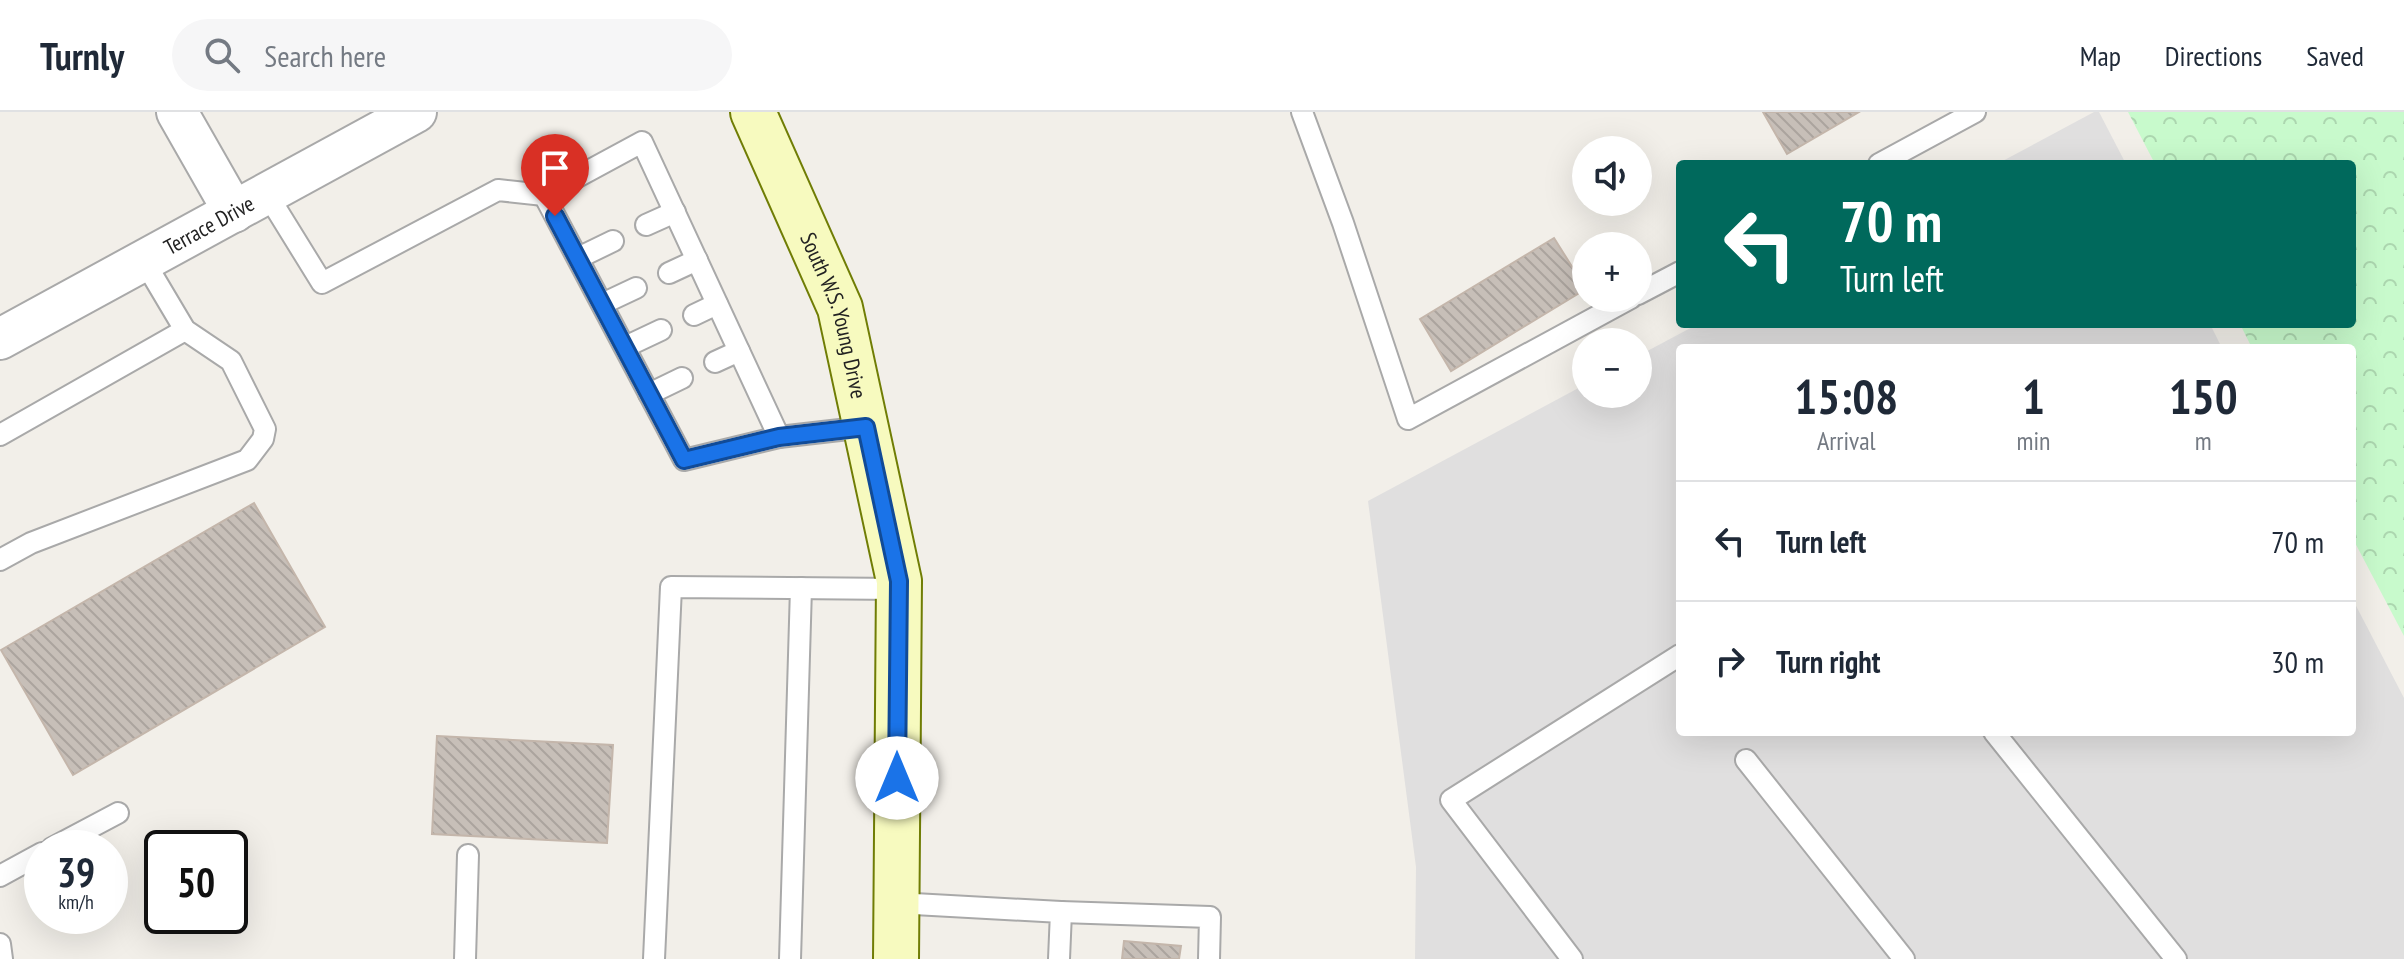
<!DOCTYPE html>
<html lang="en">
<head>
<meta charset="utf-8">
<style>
  body { margin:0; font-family:"PT Sans Narrow",sans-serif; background:#f6f6f7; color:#1f2937; height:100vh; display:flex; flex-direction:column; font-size:30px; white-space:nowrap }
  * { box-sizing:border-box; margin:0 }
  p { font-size:26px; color:#747a83 }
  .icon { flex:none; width:44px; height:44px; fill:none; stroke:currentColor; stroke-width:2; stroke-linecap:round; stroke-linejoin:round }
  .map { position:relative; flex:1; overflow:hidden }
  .panel { position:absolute; left:1676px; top:232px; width:680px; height:392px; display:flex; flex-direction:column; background:#fff; border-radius:8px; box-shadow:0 8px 32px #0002 }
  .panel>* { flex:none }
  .top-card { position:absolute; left:1676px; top:48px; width:680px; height:168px; border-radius:8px; box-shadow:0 8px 32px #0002; background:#00695c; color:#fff; overflow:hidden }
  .buttons { position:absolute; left:1572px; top:24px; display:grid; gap:16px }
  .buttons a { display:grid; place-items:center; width:80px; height:80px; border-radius:50%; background:#fff; box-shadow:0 8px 32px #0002; font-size:40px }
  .speed { position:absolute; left:24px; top:718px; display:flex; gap:16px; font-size:40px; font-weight:700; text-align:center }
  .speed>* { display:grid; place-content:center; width:104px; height:104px; border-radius:50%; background:#fff; box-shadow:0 8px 32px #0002; line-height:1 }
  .speed small { font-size:20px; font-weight:400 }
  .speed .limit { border:4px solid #111; border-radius:12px; background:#fff; color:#111 }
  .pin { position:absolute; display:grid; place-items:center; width:68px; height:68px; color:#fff; margin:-82px -34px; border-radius:50% 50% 50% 0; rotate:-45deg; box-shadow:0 0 8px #0007 }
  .pin .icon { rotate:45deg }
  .me { position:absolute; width:88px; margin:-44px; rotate:0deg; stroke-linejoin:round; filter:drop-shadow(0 0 6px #0008) }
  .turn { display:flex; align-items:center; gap:28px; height:168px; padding:0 32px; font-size:36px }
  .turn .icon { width:104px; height:104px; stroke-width:2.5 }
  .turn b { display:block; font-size:56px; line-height:68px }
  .eta { display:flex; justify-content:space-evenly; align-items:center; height:136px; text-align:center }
  .eta b { font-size:48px; font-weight:600; line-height:56px }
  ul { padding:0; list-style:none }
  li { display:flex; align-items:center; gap:24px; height:120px; padding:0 32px; border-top:2px solid #e0e1e3 }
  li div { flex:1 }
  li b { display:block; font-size:30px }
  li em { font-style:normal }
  header { display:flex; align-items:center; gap:48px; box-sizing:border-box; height:112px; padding:0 40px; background:#fff; border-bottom:2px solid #e0e1e3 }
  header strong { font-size:38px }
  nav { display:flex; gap:44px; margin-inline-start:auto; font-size:28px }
  .search { width:560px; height:72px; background:#f6f6f7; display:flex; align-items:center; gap:20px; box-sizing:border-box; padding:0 28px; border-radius:44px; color:#747a83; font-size:30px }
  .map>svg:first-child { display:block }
</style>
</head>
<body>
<header>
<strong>Turnly</strong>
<div class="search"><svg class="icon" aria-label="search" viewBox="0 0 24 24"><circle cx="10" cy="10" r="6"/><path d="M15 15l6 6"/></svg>Search here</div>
<nav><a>Map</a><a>Directions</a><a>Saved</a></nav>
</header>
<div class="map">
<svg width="2404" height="847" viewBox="0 0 2404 847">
  <defs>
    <pattern id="park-crowns" width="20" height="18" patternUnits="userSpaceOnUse" patternTransform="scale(2)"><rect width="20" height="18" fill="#c8facc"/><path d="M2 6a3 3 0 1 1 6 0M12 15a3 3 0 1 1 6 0" fill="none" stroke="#acd6af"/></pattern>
    <pattern id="building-back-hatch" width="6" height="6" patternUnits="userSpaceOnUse" patternTransform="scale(2)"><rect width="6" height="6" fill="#c7bfb8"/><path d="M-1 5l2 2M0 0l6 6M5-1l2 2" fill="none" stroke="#aba49e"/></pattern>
  </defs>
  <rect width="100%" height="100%" fill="#f2efe9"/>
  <g fill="#e0dfdf">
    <polygon points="2094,0 2099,0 2126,52 1997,52"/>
    <polygon points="1698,212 2210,212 2222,236 1680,236 1680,620 2352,620 2352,486 2404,586 2404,847 1415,847 1416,755 1368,389 1586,272 1586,282 1638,282 1638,244"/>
  </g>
  <polygon fill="url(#park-crowns)" points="2128,0 2404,0 2404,524 2352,425 2352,236 2252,236 2240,212 2352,212 2352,52 2155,52"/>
  <g fill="url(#building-back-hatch)" stroke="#c4b6ab" stroke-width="2">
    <polygon points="1763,0 1859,0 1787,42"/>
    <polygon points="1554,126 1586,177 1451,259 1420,207"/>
    <polygon points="254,391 325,515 73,663 1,538"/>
    <polygon points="437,624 613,633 607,731 432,722"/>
    <polygon points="1124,829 1181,834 1179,847 1122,847"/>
  </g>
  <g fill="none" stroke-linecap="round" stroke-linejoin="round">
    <defs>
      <g id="lane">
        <polyline points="1302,0 1343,111 1408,307 1631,186"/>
        <polyline points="1879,52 1975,0"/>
        <polyline points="267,82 322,171 498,78 544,83 642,30 779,325 866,315"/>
        <polyline points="544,83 684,348 779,325"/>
        <polyline points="646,113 675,100"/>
        <polyline points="578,146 613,129"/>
        <polyline points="669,161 697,148"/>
        <polyline points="1638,182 1680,160"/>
        <polyline points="602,192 636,176"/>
        <polyline points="694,203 717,192"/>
        <polyline points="625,235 661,218"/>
        <polyline points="715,250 739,239"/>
        <polyline points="649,282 682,266"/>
        <polyline points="0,323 185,218"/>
        <polyline points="0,448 31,431 247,348 263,327 265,317 231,249 185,218 144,149"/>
        <polyline points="1994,620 2176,847"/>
        <polyline points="1746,648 1904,847"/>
        <polyline points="52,736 118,701"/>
        <polyline points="0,764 42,741"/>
        <polyline points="896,791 1061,800 1059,847"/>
        <polyline points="1061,800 1210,805 1209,847"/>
        <polyline points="0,832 2,847"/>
        <polyline points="465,847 468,743"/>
        <polyline points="654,847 671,475 899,477"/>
        <polyline points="790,847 801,476"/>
        <polyline points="1572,847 1451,688 1680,543"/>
      </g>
      <g id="street">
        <polyline points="177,0 234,100"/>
        <path id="s1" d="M0 227 416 0"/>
      </g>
      <g id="secondary">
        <path id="s2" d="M753 0 840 196 899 469 896 847"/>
      </g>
    </defs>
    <use href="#lane" stroke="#a9a9a9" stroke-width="24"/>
    <use href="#street" stroke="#a9a9a9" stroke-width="44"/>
    <use href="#secondary" stroke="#707d05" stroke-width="48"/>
    <use href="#lane" stroke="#fff" stroke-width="20"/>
    <use href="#street" stroke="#fff" stroke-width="40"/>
    <use href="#secondary" stroke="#f7fabf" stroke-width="44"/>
  </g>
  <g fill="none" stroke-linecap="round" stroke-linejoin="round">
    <defs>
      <polyline id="route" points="555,104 684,348 779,325 866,315 899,469 897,666"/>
    </defs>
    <use href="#route" stroke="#114b97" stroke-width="20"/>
    <use href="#route" stroke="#1a73e8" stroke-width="14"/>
  </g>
  <g text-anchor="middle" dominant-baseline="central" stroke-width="6" stroke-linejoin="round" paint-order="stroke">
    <g font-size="22" fill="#222" stroke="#fff">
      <text stroke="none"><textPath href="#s1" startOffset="238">Terrace Drive</textPath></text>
      <text stroke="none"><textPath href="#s2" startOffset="220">South W.S. Young Drive</textPath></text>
    </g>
  </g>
</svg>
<div class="buttons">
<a><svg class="icon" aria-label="sound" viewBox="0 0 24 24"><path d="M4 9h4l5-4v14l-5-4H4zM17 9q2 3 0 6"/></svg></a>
<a>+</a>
<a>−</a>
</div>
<div class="speed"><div>39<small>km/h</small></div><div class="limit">50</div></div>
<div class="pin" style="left:555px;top:104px;background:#d93025"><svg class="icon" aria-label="arrive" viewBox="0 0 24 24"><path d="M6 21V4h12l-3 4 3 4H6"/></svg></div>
<svg class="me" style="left:897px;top:666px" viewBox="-20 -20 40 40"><circle r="19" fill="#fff"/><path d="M0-13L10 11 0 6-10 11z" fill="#1a73e8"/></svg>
<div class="top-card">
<div class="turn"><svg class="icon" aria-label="left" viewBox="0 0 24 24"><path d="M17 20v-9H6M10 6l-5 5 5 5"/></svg><div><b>70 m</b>Turn left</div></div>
</div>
<section class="panel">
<div class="eta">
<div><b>15:08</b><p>Arrival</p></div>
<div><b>1</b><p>min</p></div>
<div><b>150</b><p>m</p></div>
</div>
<ul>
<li><svg class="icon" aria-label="left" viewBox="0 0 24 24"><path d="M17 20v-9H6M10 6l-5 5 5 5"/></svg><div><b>Turn left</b></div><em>70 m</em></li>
<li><svg class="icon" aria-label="right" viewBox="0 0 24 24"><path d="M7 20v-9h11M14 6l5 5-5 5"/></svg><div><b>Turn right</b></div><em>30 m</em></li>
</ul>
</section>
</div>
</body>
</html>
